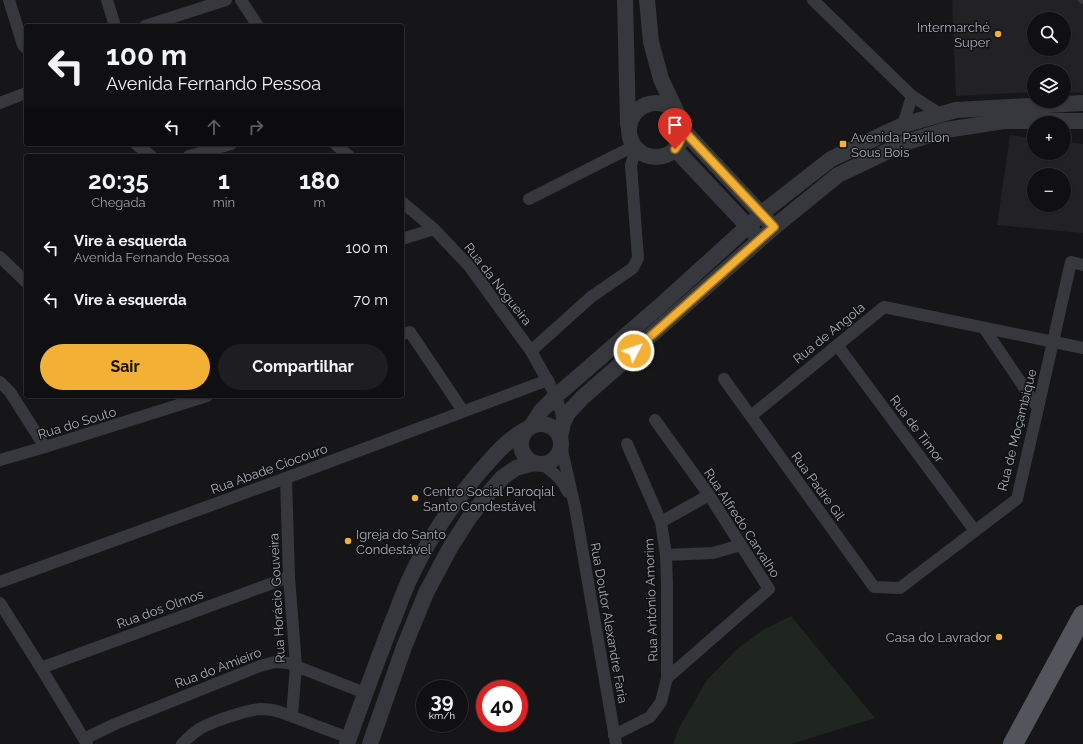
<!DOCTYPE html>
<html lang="pt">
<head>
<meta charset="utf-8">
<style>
  body { margin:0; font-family:Raleway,sans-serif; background:#1e1e20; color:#f1f3f6; height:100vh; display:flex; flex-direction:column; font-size:15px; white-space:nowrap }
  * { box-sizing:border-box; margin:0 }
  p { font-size:13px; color:#9c9d9f }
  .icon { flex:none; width:22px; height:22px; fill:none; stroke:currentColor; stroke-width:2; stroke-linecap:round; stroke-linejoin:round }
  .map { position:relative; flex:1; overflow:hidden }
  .drawer { position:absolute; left:24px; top:154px; width:380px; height:244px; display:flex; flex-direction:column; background:#101012; border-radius:4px; box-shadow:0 1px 3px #0004,0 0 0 1px #303032 }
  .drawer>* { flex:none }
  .hud { position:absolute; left:24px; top:24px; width:380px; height:122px; border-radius:4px; box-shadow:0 1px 3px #0004,0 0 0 1px #303032; background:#101012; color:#f1f3f6; overflow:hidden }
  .controls { position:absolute; left:1027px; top:12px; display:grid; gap:8px }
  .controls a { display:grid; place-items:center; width:44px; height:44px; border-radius:50%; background:#101012; box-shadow:0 1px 3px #0004,0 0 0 1px #303032; font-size:20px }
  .speed { position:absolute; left:416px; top:680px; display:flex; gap:8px; font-size:20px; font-weight:700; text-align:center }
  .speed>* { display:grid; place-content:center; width:52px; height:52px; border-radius:50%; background:#101012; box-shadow:0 1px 3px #0004,0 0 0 1px #303032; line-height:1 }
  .speed small { font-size:10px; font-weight:400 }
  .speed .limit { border:6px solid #d22; background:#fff; color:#111 }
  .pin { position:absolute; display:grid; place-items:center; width:34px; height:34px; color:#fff; margin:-41px -17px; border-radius:50% 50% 50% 0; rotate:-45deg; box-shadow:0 0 4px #0007 }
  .pin .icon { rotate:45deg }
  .me { position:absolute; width:44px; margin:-22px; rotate:49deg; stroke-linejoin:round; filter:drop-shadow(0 0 3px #0008) }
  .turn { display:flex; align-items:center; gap:14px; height:84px; padding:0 16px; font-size:18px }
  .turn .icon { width:52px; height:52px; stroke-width:2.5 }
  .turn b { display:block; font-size:28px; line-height:34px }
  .lanes { display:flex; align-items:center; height:38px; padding:0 16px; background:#0003; justify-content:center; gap:20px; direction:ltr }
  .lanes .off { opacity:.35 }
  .eta { display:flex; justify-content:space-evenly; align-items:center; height:68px; text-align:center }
  .eta b { font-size:24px; font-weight:700; line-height:28px }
  .primary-button { display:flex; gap:8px; margin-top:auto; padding:8px 16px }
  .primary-button a { flex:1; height:46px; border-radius:24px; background:#f2b134; color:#111; font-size:16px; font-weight:700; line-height:46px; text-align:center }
  .primary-button a+a { background:#1e1e20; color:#f1f3f6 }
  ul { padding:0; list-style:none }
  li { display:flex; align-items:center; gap:12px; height:52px; padding:0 16px }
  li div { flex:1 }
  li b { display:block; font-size:15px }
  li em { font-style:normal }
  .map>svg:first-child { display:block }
</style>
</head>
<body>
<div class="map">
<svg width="1083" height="744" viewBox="0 0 1083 744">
  <rect width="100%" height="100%" fill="#161618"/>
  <g fill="#222225" fill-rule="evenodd">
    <path d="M952 0H1083V93L1064 92V71H1034V92L956 96ZM1034 19H1064V49H1034Z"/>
    <path d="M1010 135 1034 138V153H1064V141L1083 144V233L997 225ZM1034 175H1064V205H1034Z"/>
  </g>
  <polygon fill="#1e261f" points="791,616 875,718 791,744 673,744 679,728 707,680 738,648 763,630"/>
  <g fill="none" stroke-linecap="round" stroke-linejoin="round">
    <polyline stroke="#37383d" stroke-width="6" points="1081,0 1083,1"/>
    <g stroke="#37383d" stroke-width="12">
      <polyline points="9,0 23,45 26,48"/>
      <polyline points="107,0 115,26"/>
      <polyline points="241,0 258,26"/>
      <polyline points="813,0 912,96 940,114"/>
      <polyline points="145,26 226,0"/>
      <polyline points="0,103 26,93"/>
      <polyline points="903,125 912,96"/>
      <polyline points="136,144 151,156"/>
      <polyline points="335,144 349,156"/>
      <polyline points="189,156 231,144"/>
      <polyline points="529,199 634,146"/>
      <polyline points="402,202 434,229 469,266 531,351 556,396 561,412 563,423"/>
      <polyline points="402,239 434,229"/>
      <polyline points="0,257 26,282"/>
      <polyline points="984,328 1038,408"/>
      <polyline points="402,334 410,332 463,411"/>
      <polyline points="837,345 975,531"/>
      <polyline points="531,351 591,297 633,268 638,258 631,165 636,149"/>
      <polyline points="724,379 874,587 900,588 1017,499 1038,408 1071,262 1083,265"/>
      <polyline points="0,382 10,392 45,447"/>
      <polyline points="751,416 884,307 1083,348"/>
      <polyline points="655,420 709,495 769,589 667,678"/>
      <polyline points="561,446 575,507 616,744"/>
      <polyline points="0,460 45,447 207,396"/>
      <path d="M542 464C553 472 562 479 568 492"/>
      <polyline points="286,478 289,577 296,666 292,716"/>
      <polyline points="661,522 709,495"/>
      <polyline points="666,555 713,553 741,545"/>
      <polyline points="0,582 286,478 548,380"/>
      <polyline points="0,603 41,668 87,744"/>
      <polyline points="41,668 289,577"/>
      <polyline points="614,735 650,717 661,702 667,678 667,584 666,555 661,522 627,444"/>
      <polyline points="84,739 115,724 260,666 275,662 288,663 365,693"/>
      <path d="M182 744C188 738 194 732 201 728 214 721 246 710 261 709 268 709 274 710 280 712L349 738"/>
    </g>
    <g stroke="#37383d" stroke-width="16">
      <polyline points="625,0 628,124"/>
      <polyline points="647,0 651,42 661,79 676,111"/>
      <circle cx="656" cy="130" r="27"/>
      <polyline points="683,130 769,222"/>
      <polyline points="675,149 755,234"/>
      <circle cx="541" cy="444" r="20"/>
      <polyline points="532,425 541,411 556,396 661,305 767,209 831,159 903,125 956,110 1083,103"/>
      <polyline points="560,437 563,423 568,413 582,398 623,362 624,359 779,223 838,175 907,142 946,130 1004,121 1083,121"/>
      <path d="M347 744C360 706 375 668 389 630 397 612 403 592 412 574 429 538 452 505 477 475 493 457 504 442 525 430"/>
      <polyline points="370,744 404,647 426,593 450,548 469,518 493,488 503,477 516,468 534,463"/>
    </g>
    <polyline stroke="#53555c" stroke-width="20" points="1013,744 1083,615"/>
  </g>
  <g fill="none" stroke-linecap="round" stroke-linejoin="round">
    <defs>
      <path id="route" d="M634 351 774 227 683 130C682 138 680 143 675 149"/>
    </defs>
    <use href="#route" stroke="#9d7322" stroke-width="10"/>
    <use href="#route" stroke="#f2b134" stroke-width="7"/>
  </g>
  <g fill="#f2b134" stroke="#111113" stroke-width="1.5">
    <circle cx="998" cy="34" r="4"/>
    <rect x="839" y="140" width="8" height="8" rx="2"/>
    <circle cx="415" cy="498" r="4"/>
    <circle cx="348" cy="541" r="4"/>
    <circle cx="999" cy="637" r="4"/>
  </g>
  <g text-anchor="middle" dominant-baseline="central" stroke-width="3" stroke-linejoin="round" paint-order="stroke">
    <g font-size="13" fill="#a8adb8" stroke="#111113" text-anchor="start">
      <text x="990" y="27" text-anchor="end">Intermarché<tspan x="990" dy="15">Super</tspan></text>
      <text x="851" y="137">Avenida Pavillon<tspan x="851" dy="15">Sous Bois</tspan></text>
      <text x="423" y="491">Centro Social Paroqial<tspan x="423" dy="15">Santo Condestável</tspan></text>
      <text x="356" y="534">Igreja do Santo<tspan x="356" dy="15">Condestável</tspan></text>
      <text x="991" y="637" text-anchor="end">Casa do Lavrador</text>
    </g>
    <g font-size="13" fill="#a8adb8" stroke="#111113">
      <text transform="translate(498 284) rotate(52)">Rua da Nogueira</text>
      <text transform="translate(829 333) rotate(-39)">Rua de Angola</text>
      <text transform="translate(77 423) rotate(-17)">Rua do Souto</text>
      <text transform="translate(917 429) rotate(53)">Rua de Timor</text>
      <text transform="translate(1017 430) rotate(-76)">Rua de Moçambique</text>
      <text transform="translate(269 469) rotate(-20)">Rua Abade Ciocouro</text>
      <text transform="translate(818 486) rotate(54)">Rua Padre Gil</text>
      <text transform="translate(742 523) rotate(57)">Rua Alfredo Carvalho</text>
      <text transform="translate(277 598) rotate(-93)">Rua Horácio Gouveira</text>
      <text transform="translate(651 600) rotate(-92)">Rua António Amorim</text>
      <text transform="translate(160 609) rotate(-20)">Rua dos Olmos</text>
      <text transform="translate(609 623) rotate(80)">Rua Doutor Alexandre Faria</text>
      <text transform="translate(218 668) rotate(-21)">Rua do Amieiro</text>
    </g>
  </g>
</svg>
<div class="controls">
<a><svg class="icon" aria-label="search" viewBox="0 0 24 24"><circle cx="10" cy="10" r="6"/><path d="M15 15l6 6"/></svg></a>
<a><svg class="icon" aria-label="layers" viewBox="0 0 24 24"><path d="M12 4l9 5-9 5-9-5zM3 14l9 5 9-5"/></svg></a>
<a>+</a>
<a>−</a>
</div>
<div class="speed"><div>39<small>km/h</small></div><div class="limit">40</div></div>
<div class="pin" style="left:675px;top:149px;background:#d93025"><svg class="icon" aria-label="arrive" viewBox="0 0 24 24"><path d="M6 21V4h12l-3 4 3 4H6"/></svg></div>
<svg class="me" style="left:634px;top:351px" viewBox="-20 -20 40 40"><circle r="17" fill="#f2b134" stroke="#fff" stroke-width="3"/><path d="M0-11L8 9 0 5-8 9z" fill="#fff"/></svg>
<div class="hud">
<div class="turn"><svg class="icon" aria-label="left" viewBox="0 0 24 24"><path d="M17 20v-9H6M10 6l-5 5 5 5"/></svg><div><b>100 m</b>Avenida Fernando Pessoa</div></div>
<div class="lanes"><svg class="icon" aria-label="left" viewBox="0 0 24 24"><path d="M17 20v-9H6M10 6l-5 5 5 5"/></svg><svg class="icon off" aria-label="ahead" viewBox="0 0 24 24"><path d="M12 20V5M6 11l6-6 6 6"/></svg><svg class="icon off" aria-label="right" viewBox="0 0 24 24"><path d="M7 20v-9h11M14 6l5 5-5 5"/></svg></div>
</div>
<section class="drawer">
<div class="eta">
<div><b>20:35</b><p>Chegada</p></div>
<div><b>1</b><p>min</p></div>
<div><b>180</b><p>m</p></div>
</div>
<ul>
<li><svg class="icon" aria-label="left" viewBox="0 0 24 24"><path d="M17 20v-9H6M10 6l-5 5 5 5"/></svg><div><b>Vire à esquerda</b><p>Avenida Fernando Pessoa</p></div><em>100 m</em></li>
<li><svg class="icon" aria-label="left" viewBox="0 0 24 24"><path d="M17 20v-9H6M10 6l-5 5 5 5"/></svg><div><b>Vire à esquerda</b></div><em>70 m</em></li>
</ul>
<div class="primary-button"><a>Sair</a><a>Compartilhar</a></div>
</section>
</div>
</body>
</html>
